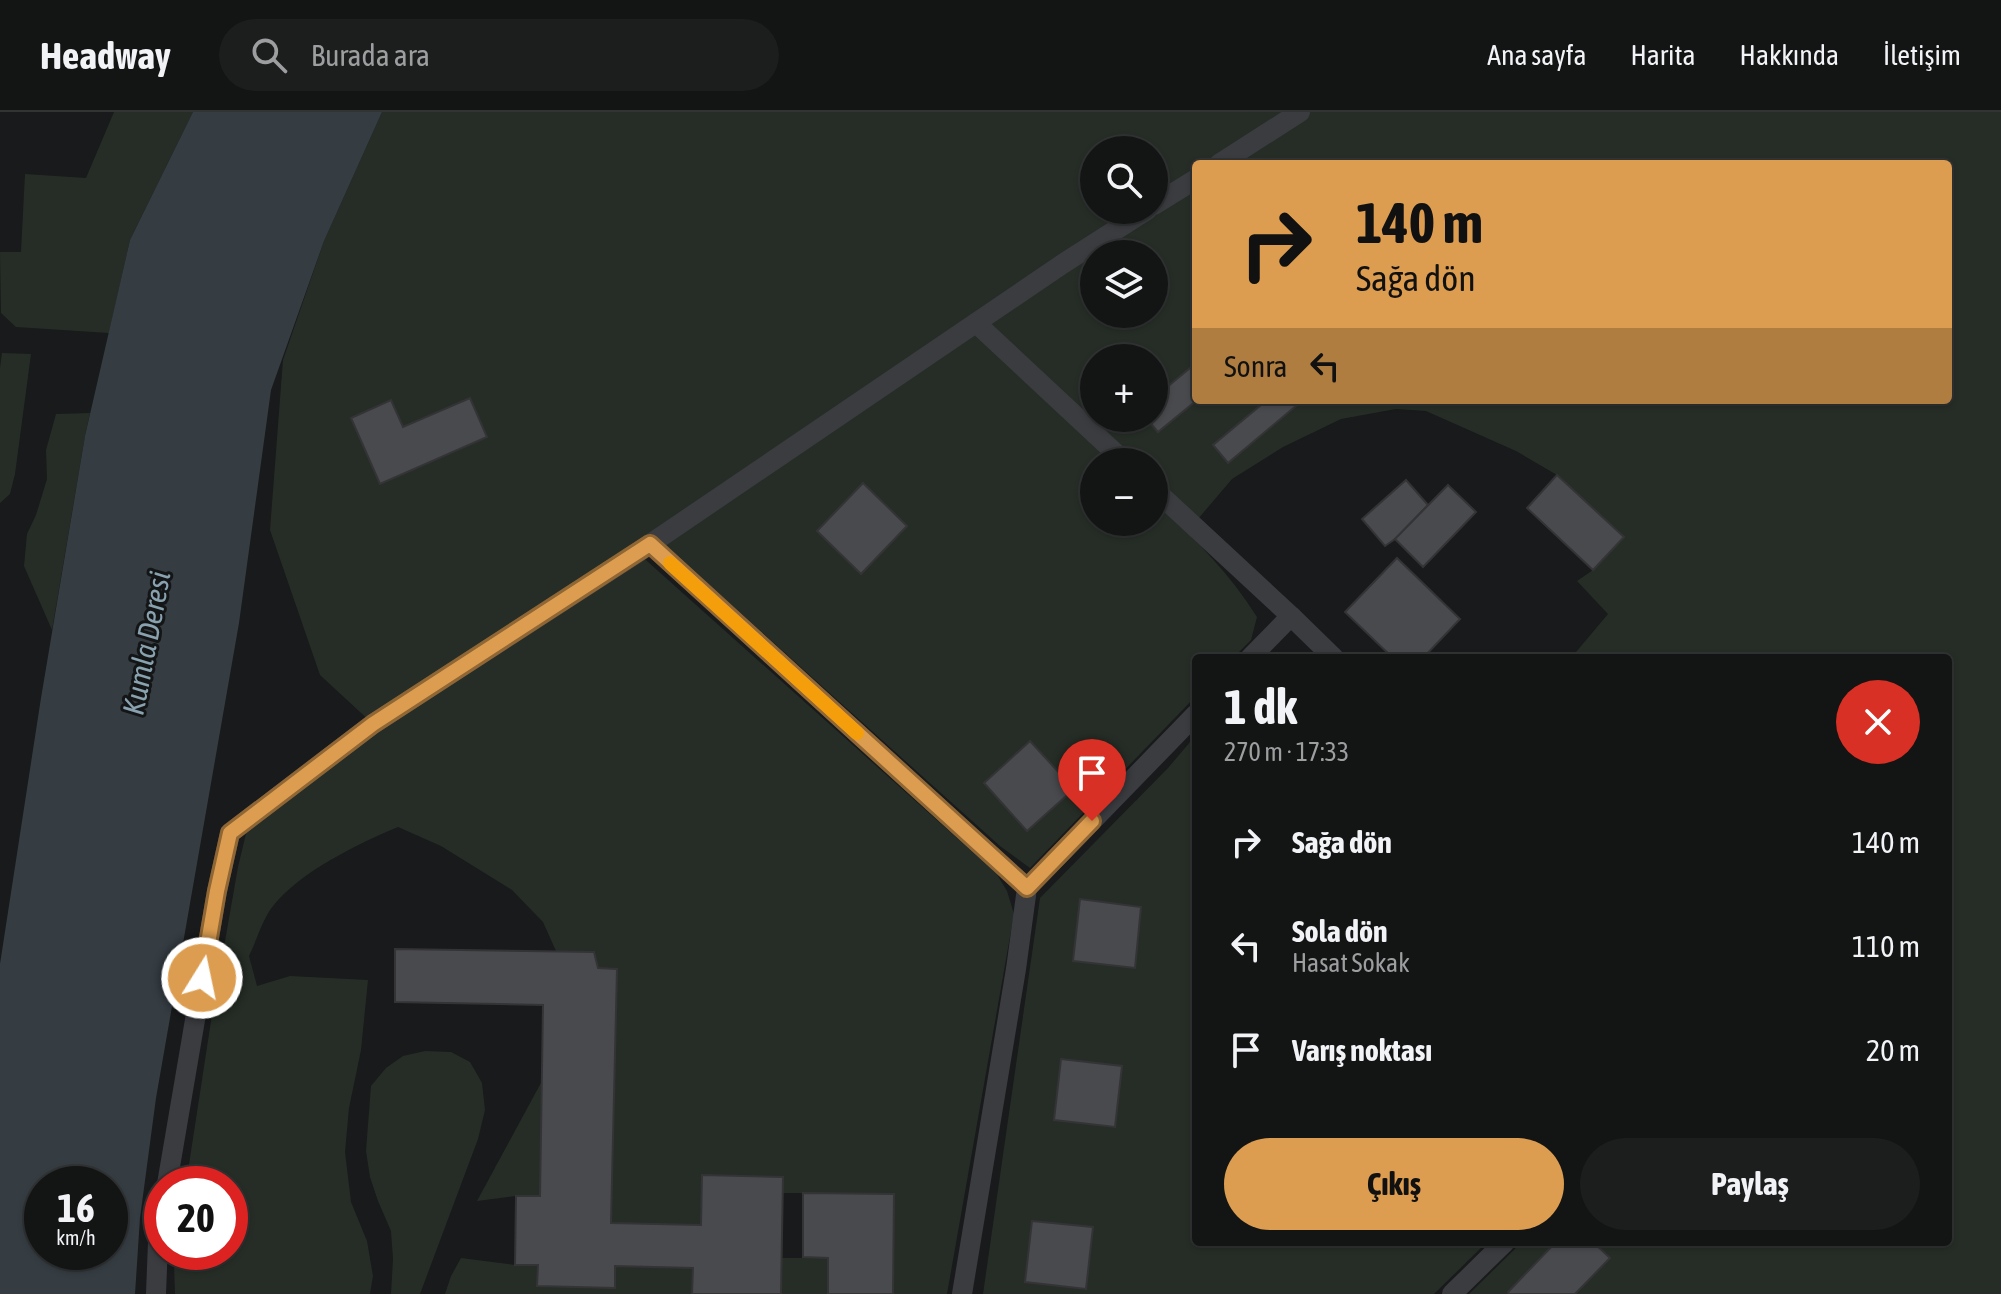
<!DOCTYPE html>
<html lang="tr">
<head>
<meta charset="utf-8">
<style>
  body { margin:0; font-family:"Asap Condensed",sans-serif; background:#1c1d1d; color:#f1f3f6; height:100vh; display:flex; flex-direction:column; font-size:30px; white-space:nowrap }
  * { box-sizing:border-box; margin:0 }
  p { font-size:26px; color:#9d9ea0 }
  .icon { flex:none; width:44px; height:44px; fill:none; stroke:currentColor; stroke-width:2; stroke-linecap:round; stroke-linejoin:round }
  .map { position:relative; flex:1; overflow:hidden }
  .drawer { position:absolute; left:1192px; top:542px; width:760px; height:592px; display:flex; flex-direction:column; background:#131414; border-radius:8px; box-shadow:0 2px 6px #0004,0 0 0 2px #323334 }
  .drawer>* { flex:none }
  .banner { position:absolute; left:1192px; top:48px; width:760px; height:244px; border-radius:8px; box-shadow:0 2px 6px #0004,0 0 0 2px #323334; background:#dc9d50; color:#111; overflow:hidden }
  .fabs { position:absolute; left:1080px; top:24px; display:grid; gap:16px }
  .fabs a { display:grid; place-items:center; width:88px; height:88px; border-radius:50%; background:#131414; box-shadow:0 2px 6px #0004,0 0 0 2px #323334; font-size:40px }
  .speed { position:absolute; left:24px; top:1054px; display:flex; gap:16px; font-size:40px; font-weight:700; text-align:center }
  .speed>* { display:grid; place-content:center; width:104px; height:104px; border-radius:50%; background:#131414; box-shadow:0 2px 6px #0004,0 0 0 2px #323334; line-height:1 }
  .speed small { font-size:20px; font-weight:400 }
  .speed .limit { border:12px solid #d22; background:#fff; color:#111 }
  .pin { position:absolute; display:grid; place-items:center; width:68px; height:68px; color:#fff; margin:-82px -34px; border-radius:50% 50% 50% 0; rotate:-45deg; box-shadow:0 0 8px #0007 }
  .pin .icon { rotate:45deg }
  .me { position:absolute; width:88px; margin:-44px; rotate:10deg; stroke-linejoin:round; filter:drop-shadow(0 0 6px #0008) }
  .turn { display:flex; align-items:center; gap:28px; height:168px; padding:0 32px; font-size:36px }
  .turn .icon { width:104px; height:104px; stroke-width:2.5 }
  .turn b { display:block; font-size:56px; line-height:68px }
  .then { display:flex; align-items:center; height:76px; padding:0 32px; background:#0003; gap:16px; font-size:30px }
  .round { display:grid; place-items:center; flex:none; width:84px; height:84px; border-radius:42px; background:#1c1d1d }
  .summary { display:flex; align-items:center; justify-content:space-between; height:136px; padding:0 32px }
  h1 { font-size:48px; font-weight:700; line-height:60px }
  .action { display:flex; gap:16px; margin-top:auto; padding:16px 32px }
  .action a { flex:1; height:92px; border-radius:48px; background:#dc9d50; color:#111; font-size:32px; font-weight:700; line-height:92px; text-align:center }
  .action a+a { background:#1c1d1d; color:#f1f3f6 }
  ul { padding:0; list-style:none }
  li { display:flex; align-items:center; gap:24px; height:104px; padding:0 32px }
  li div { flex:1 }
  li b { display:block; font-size:30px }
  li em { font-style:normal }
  header { display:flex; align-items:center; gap:48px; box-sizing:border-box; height:112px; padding:0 40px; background:#131414; border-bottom:2px solid #323334 }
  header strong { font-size:38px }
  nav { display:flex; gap:44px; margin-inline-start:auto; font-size:28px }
  .search { width:560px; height:72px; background:#1c1d1d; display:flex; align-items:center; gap:20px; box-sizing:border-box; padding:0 28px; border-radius:44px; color:#9d9ea0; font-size:30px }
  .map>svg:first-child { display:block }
</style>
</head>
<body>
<header>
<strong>Headway</strong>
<div class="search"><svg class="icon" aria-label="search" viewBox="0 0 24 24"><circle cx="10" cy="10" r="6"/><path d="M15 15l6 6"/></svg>Burada ara</div>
<nav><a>Ana sayfa</a><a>Harita</a><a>Hakkında</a><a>İletişim</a></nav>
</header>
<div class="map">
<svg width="2001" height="1182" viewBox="0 0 2001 1182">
  <rect width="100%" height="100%" fill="#191a1b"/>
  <g fill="#262d26" fill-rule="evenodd">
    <polygon points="114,0 193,0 130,128 109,221 16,215 1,201 0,140 21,140 25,62 86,66"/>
    <path d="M382 0H2001V1182H1469L1522 1130H1948V546H1571L1608 502 1577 469 1593 458 1623 425 1557 363 1516 339 1426 299 1396 297 1341 307 1283 335 1232 367 1198 407 1154 367V350H1135L979 209 1115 350H1094V410H1154V388C1192 424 1229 460 1257 505L1251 528 1233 546H1196V584L1030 756 1000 734 658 427 638 441 996 761 1007 779 1014 802 947 1182H893L894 1082 783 1081V1065L703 1063 701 1113 611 1111 617 857 598 856 594 840 556 839 543 810 512 778 441 734 398 715C358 732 301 759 273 794 263 806 256 830 249 844L257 874 290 864 368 868 361 938 349 996 345 1040 351 1090 367 1129 373 1164 370 1182H175L174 1153 176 1140H230V1072H186L211 909 238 755 250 705 373 612 320 563 270 418 283 248 324 129ZM1094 38H1154V98H1094ZM1196 52H1948V288H1196ZM1094 142H1154V202H1094ZM1094 246H1154V306H1094Z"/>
    <polygon points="2,241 31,242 15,362 10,382 0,391 0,256"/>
    <polygon points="90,301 85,324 52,518 24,454 27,422 36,403 47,367 46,338 56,302"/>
    <polygon points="1196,623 1196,1130 1487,1130 1434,1182 983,1182 1040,786 1168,656"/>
    <polygon points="425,939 451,940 470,950 482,971 485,998 478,1027 420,1182 391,1182 393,1147 391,1119 378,1089 370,1065 366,1039 371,974 386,956 403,944"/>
    <polygon points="542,969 540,1084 516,1084 477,1089"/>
    <polygon points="461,1146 515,1153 538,1153 615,1175 615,1154 693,1156 692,1182 445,1182 451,1164"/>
    <polygon points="782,1146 828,1146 828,1182 781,1182"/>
  </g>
  <path fill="#353d43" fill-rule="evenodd" d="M193 0H382L324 129 271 278 239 511 156 986 140 1106 135 1182H0V852L41 586 85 324 130 128ZM110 1072V1140H42V1072Z"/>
  <g fill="#494a4d" stroke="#343437" stroke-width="2">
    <polygon points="1196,251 1197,288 1158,320 1146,306 1154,306 1154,286"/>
    <polygon points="470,286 487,325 380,372 351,306 391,288 403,315"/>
    <polygon points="1267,288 1303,288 1228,351 1213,333"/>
    <polygon points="1557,363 1624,425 1593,458 1527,396"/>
    <polygon points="1406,368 1428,393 1395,427 1385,434 1362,407"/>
    <polygon points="863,371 907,414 861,462 817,419"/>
    <polygon points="1448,373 1476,400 1423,455 1395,427"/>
    <polygon points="1397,446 1460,507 1423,546 1393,546 1345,500"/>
    <polygon points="1030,629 1074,677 1027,719 984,671"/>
    <polygon points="1080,787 1141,795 1135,856 1073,849"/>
    <polygon points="395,837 594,840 598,856 617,857 611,1111 701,1113 702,1063 783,1065 781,1182 692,1182 693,1156 615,1154 615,1176 537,1174 538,1153 515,1153 516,1084 540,1084 543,893 395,890"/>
    <polygon points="1061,947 1122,954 1115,1015 1054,1008"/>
    <polygon points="803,1081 894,1082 893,1182 828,1182 828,1146 803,1145"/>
    <polygon points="1032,1109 1093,1115 1086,1177 1025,1170"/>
    <polygon points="1556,1130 1593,1130 1610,1146 1575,1182 1509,1182 1508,1180"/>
  </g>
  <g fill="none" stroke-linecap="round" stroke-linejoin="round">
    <g stroke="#3b3c40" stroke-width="20">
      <polyline points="1219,52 1300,0"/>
      <polyline points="1154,93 1196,67"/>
      <polyline points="976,211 1125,350"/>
      <polyline points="1154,377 1291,504"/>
      <polyline points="650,432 1027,776"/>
      <polyline points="1250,546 1291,504 1334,546"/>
      <polyline points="1027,776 1196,602"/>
      <polyline points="167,1072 217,779 230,721 373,612 637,441 1064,151 1147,98"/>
      <polyline points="156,1182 158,1130 162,1106"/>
      <polyline points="962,1182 1016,857 1027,776"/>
      <polyline points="1452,1182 1505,1130"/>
    </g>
  </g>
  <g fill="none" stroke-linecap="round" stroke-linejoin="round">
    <defs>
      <polyline id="route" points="202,866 217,779 230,721 373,612 650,432 1027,776 1092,709"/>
    </defs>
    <use href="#route" stroke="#8f6634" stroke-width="20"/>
    <use href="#route" stroke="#dc9d50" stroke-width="14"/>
    <polyline stroke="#f59e0b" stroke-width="14" points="670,451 857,621"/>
  </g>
  <g text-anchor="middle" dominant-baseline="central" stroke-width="6" stroke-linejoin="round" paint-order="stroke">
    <g font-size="30" font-style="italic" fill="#89a2af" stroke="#141516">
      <text transform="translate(146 531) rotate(-79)">Kumla Deresi</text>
    </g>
  </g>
</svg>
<div class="fabs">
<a><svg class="icon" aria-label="search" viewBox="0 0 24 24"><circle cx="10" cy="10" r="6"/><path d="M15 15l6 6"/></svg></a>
<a><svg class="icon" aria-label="layers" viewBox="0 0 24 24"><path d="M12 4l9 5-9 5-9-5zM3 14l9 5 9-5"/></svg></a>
<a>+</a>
<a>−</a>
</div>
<div class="speed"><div>16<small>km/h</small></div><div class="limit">20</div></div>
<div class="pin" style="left:1092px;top:709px;background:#d93025"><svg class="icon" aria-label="arrive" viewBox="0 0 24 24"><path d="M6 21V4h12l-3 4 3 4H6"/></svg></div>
<svg class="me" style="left:202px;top:866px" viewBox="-20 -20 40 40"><circle r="17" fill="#dc9d50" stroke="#fff" stroke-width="3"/><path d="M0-11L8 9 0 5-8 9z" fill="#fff"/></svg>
<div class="banner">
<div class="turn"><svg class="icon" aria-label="right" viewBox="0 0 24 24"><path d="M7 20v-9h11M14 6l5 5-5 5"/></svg><div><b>140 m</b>Sağa dön</div></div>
<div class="then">Sonra<svg class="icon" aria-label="left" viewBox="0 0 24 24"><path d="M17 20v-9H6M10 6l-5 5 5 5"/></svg></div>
</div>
<section class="drawer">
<div class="summary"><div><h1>1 dk</h1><p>270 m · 17:33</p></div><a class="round" style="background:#d93025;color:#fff"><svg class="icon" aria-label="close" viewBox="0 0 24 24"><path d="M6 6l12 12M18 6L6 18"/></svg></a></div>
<ul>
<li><svg class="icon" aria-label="right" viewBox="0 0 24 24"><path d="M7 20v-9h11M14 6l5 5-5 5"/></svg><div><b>Sağa dön</b></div><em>140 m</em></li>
<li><svg class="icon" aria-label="left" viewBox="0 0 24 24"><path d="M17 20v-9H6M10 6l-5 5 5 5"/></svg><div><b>Sola dön</b><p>Hasat Sokak</p></div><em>110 m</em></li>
<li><svg class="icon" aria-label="arrive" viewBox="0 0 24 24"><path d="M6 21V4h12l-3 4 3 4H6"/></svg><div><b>Varış noktası</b></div><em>20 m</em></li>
</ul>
<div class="action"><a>Çıkış</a><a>Paylaş</a></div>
</section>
</div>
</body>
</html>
